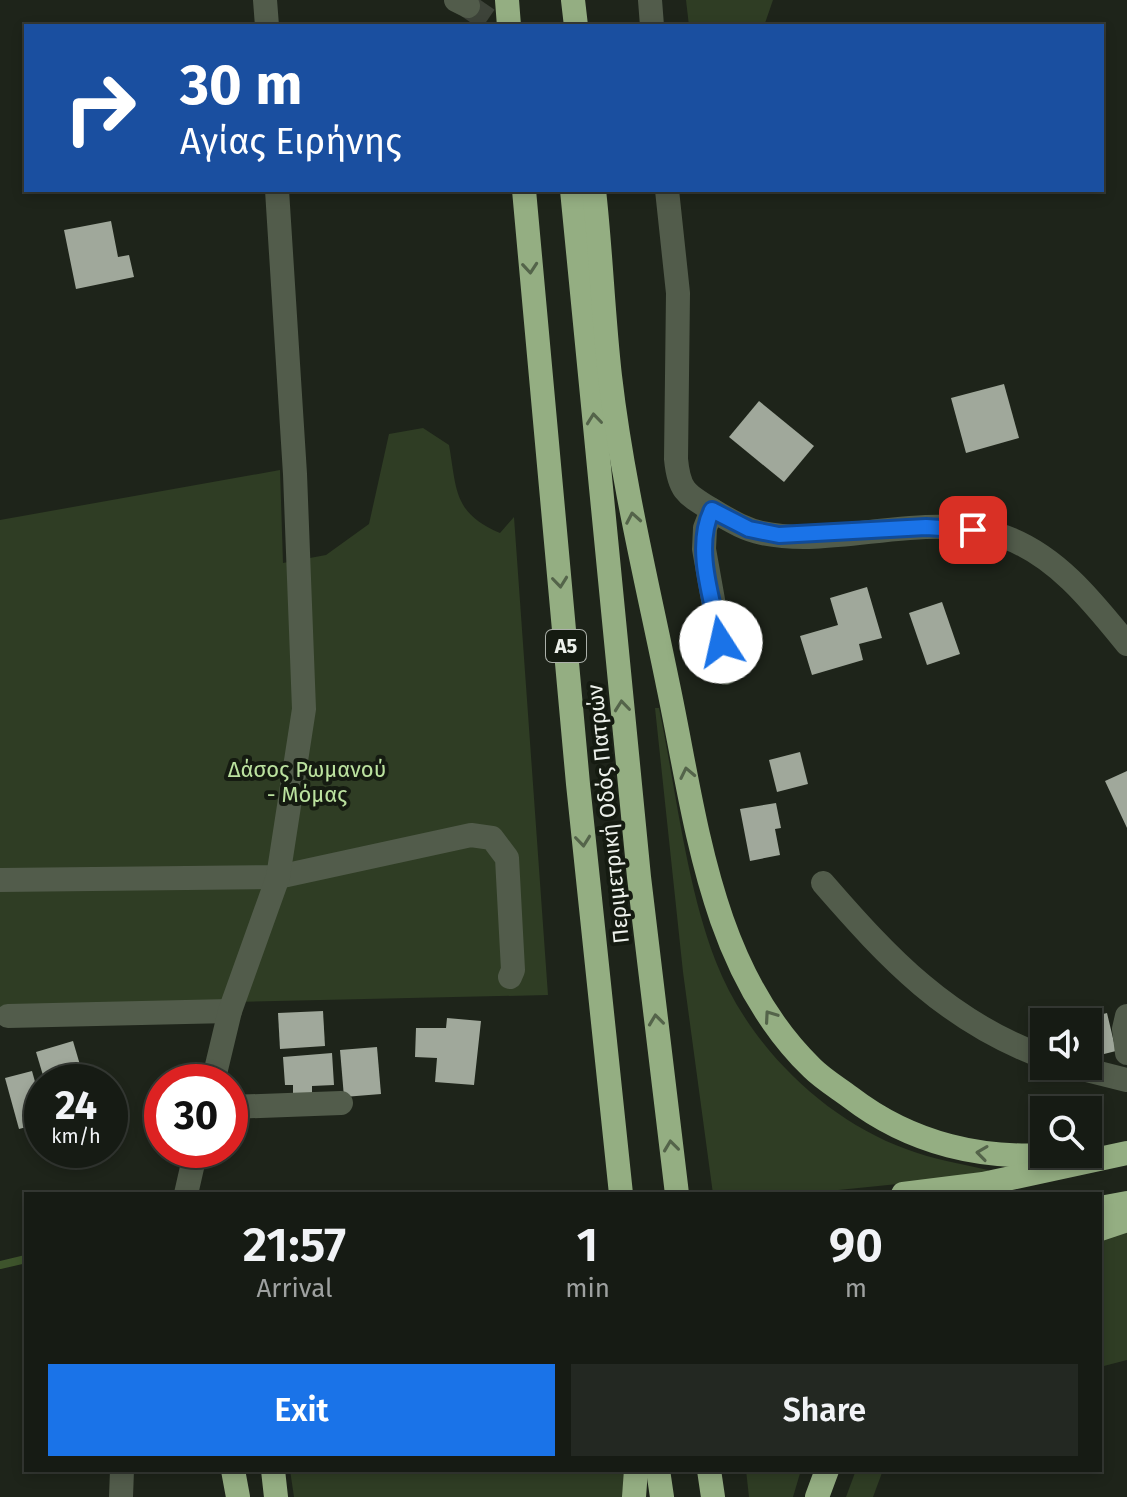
<!DOCTYPE html>
<html lang="en">
<head>
<meta charset="utf-8">
<style>
  body { margin:0; font-family:"Fira Sans",sans-serif; background:#232822; color:#f1f3f6; height:100vh; display:flex; flex-direction:column; font-size:30px; white-space:nowrap }
  * { box-sizing:border-box; margin:0 }
  p { font-size:26px; color:#9ea1a0 }
  .icon { flex:none; width:44px; height:44px; fill:none; stroke:currentColor; stroke-width:2; stroke-linecap:round; stroke-linejoin:round }
  .map { position:relative; flex:1; overflow:hidden }
  .side { position:absolute; left:24px; top:1192px; width:1078px; height:280px; display:flex; flex-direction:column; background:#161b14; border-radius:0px; box-shadow:0 4px 12px #0003,0 0 0 2px #353934 }
  .side>* { flex:none }
  .top-card { position:absolute; left:24px; top:24px; width:1080px; height:168px; border-radius:0px; box-shadow:0 4px 12px #0003,0 0 0 2px #353934; background:#1a4fa0; color:#fff; overflow:hidden }
  .buttons { position:absolute; left:1030px; top:1008px; display:grid; gap:16px }
  .buttons a { display:grid; place-items:center; width:72px; height:72px; border-radius:0px; background:#161b14; box-shadow:0 4px 12px #0003,0 0 0 2px #353934; font-size:40px }
  .speed { position:absolute; left:24px; top:1064px; display:flex; gap:16px; font-size:40px; font-weight:700; text-align:center }
  .speed>* { display:grid; place-content:center; width:104px; height:104px; border-radius:50%; background:#161b14; box-shadow:0 4px 12px #0003,0 0 0 2px #353934; line-height:1 }
  .speed small { font-size:20px; font-weight:400 }
  .speed .limit { border:12px solid #d22; background:#fff; color:#111 }
  .pin { position:absolute; display:grid; place-items:center; width:68px; height:68px; color:#fff; margin:-34px; border-radius:16px; box-shadow:0 4px 12px #0006 }
  .me { position:absolute; width:88px; margin:-44px; rotate:350deg; stroke-linejoin:round; filter:drop-shadow(0 0 6px #0008) }
  .turn { display:flex; align-items:center; gap:28px; height:168px; padding:0 24px; font-size:36px }
  .turn .icon { width:104px; height:104px; stroke-width:2.5 }
  .turn b { display:block; font-size:56px; line-height:68px }
  .eta { display:flex; justify-content:space-evenly; align-items:center; height:136px; text-align:center }
  .eta b { font-size:48px; font-weight:600; line-height:56px }
  .cta { display:flex; gap:16px; margin-top:auto; padding:16px 24px }
  .cta a { flex:1; height:92px; border-radius:0px; background:#1a73e8; color:#fff; font-size:32px; font-weight:600; line-height:92px; text-align:center }
  .cta a+a { background:#232822; color:#f1f3f6 }
  .map>svg:first-child { display:block }
</style>
</head>
<body>
<div class="map">
<svg width="1127" height="1497" viewBox="0 0 1127 1497">
  <rect width="100%" height="100%" fill="#1e241a"/>
  <g fill="#2f3d24">
    <polygon points="686,0 773,0 764,26 689,26"/>
    <path d="M423 428 449 445C457 490 453 513 500 533L514 517 548 995 0 1007V520L280 470 283 563 326 555 369 524 389 434Z"/>
    <path d="M655 708H659C676 789 686 885 716 962 748 1044 823 1119 906 1149 932 1159 961 1164 988 1170L987 1175 799 1194H713L683 972Z"/>
    <polygon points="1127,1232 1127,1360 1100,1367 1100,1241"/>
    <polygon points="290,1470 625,1470 622,1497 294,1497"/>
    <polygon points="746,1470 801,1470 793,1497 749,1497"/>
    <polygon points="856,1470 883,1470 873,1497 846,1497"/>
  </g>
  <g fill="none" stroke-linecap="round" stroke-linejoin="round">
    <polyline stroke="#3e542c" stroke-width="8" points="0,1265 26,1259"/>
  </g>
  <g fill="#a0a89b">
    <polygon points="111,221 118,257 129,255 134,277 76,289 64,230"/>
    <polygon points="1004,384 1019,438 966,453 951,398"/>
    <polygon points="759,401 814,446 784,482 729,437"/>
    <polygon points="867,587 882,638 859,644 863,660 812,675 800,636 838,625 830,598"/>
    <polygon points="942,602 960,654 927,665 909,613"/>
    <polygon points="800,752 808,784 777,792 769,760"/>
    <polygon points="1127,771 1127,828 1105,781"/>
    <polygon points="776,803 781,828 775,829 780,855 750,861 740,809"/>
    <polygon points="323,1011 325,1046 280,1049 278,1013"/>
    <polygon points="1107,1013 1116,1051 1088,1058 1088,1022 1076,1021"/>
    <polygon points="447,1018 481,1021 474,1085 435,1082 437,1058 415,1057 416,1028 446,1028"/>
    <polygon points="73,1041 85,1082 45,1082 36,1052"/>
    <polygon points="377,1047 381,1094 344,1097 340,1050"/>
    <polygon points="332,1053 334,1085 312,1086 312,1094 293,1096 293,1085 285,1085 283,1057"/>
    <polygon points="32,1071 42,1107 42,1123 19,1129 5,1078"/>
  </g>
  <g fill="none" stroke-linecap="round" stroke-linejoin="round">
    <polyline stroke="#3d4339" stroke-width="24" stroke-dasharray="24 12" stroke-linecap="butt" points="468,6 497,26"/>
    <g stroke="#525c4b" stroke-width="24">
      <polyline points="265,0 267,26"/>
      <polyline points="456,0 468,6"/>
      <polyline points="650,0 652,26"/>
      <path d="M667 190 678 293 676 459C679 491 686 494 712 510 728 519 743 529 762 533 837 549 927 509 1005 537 1057 556 1093 602 1127 644"/>
      <polyline points="712,510 705,528 704,549 726,673"/>
      <polyline points="0,880 278,877 471,835 492,838 507,858 513,970 510,977"/>
      <path d="M823 883C889 959 947 1021 1044 1057"/>
      <polyline points="8,1016 230,1011"/>
      <polyline points="1127,1016 1124,1029 1127,1053"/>
      <polyline points="1071,1066 1127,1080"/>
      <polyline points="213,1082 230,1011 278,877 304,709 295,474 277,190"/>
      <polyline points="230,1107 341,1103"/>
      <polyline points="186,1194 196,1150"/>
      <polyline points="121,1497 122,1470"/>
    </g>
    <g stroke="#94ae82" stroke-width="24">
      <polyline points="507,0 509,26"/>
      <polyline points="573,0 576,26"/>
      <polyline points="524,190 578,784 621,1194"/>
      <polyline points="572,190 639,877 677,1194"/>
      <path d="M594 190C601 252 603 314 610 376 622 480 647 582 668 685 696 817 709 968 812 1068 823 1079 838 1088 850 1097 911 1144 984 1161 1060 1154"/>
      <polyline points="903,1194 983,1184 1127,1153"/>
      <polyline points="1100,1208 1127,1203"/>
      <polyline points="1100,1229 1127,1220"/>
      <polyline points="233,1470 238,1497"/>
      <polyline points="273,1470 276,1497"/>
      <polyline points="658,1470 662,1497"/>
      <polyline points="709,1470 713,1497"/>
      <polyline points="634,1497 636,1470"/>
      <polyline points="817,1497 827,1470"/>
    </g>
  </g>
  <defs><path id="oneway-chevron" d="M-2-3.5L2.5 0L-2 3.5" fill="none" stroke-width="1.6" stroke-linecap="round" stroke-linejoin="round" transform="scale(2)"/></defs>
  <g stroke="#54644a">
    <use href="#oneway-chevron" transform="translate(530 268) rotate(85)"/>
    <use href="#oneway-chevron" transform="translate(594 419) rotate(-96)"/>
    <use href="#oneway-chevron" transform="translate(633 518) rotate(-100)"/>
    <use href="#oneway-chevron" transform="translate(560 582) rotate(84)"/>
    <use href="#oneway-chevron" transform="translate(622 706) rotate(-96)"/>
    <use href="#oneway-chevron" transform="translate(687 773) rotate(-102)"/>
    <use href="#oneway-chevron" transform="translate(583 841) rotate(84)"/>
    <use href="#oneway-chevron" transform="translate(770 1016) rotate(-125)"/>
    <use href="#oneway-chevron" transform="translate(656 1020) rotate(-97)"/>
    <use href="#oneway-chevron" transform="translate(671 1146) rotate(-97)"/>
    <use href="#oneway-chevron" transform="translate(982 1153) rotate(-172)"/>
  </g>
  <g fill="none" stroke-linecap="round" stroke-linejoin="round">
    <defs>
      <path id="route" d="M721 642C713 602 693 548 712 510L749 529 779 535 926 527 973 530"/>
    </defs>
    <use href="#route" stroke="#114b97" stroke-width="20"/>
    <use href="#route" stroke="#1a73e8" stroke-width="14"/>
  </g>
  <g text-anchor="middle" dominant-baseline="central" stroke-width="8" stroke-linejoin="round" paint-order="stroke">
    <rect fill="#151b11" stroke="#acb1aa" stroke-width="2" x="546" y="630" width="40" height="32" rx="6"/>
    <g font-size="20" font-weight="bold" fill="#edf1eb">
      <text x="566" y="646">Α5</text>
    </g>
    <g font-size="22" fill="#bbe29f" stroke="#151b11">
      <text x="307" y="769">Δάσος Ρωμανού<tspan x="307" dy="25">- Μόμας</tspan></text>
    </g>
    <g font-size="22" fill="#edf1eb" stroke="#151b11">
      <text transform="translate(608 814) rotate(-96)">Περιμετρική Οδός Πατρών</text>
    </g>
  </g>
</svg>
<div class="buttons">
<a><svg class="icon" aria-label="sound" viewBox="0 0 24 24"><path d="M4 9h4l5-4v14l-5-4H4zM17 9q2 3 0 6"/></svg></a>
<a><svg class="icon" aria-label="search" viewBox="0 0 24 24"><circle cx="10" cy="10" r="6"/><path d="M15 15l6 6"/></svg></a>
</div>
<div class="speed"><div>24<small>km/h</small></div><div class="limit">30</div></div>
<div class="pin" style="left:973px;top:530px;background:#d93025"><svg class="icon" aria-label="arrive" viewBox="0 0 24 24"><path d="M6 21V4h12l-3 4 3 4H6"/></svg></div>
<svg class="me" style="left:721px;top:642px" viewBox="-20 -20 40 40"><circle r="19" fill="#fff"/><path d="M0-13L10 11 0 6-10 11z" fill="#1a73e8"/></svg>
<div class="top-card">
<div class="turn"><svg class="icon" aria-label="right" viewBox="0 0 24 24"><path d="M7 20v-9h11M14 6l5 5-5 5"/></svg><div><b>30 m</b>Αγίας Ειρήνης</div></div>
</div>
<section class="side">
<div class="eta">
<div><b>21:57</b><p>Arrival</p></div>
<div><b>1</b><p>min</p></div>
<div><b>90</b><p>m</p></div>
</div>
<div class="cta"><a>Exit</a><a>Share</a></div>
</section>
</div>
</body>
</html>
